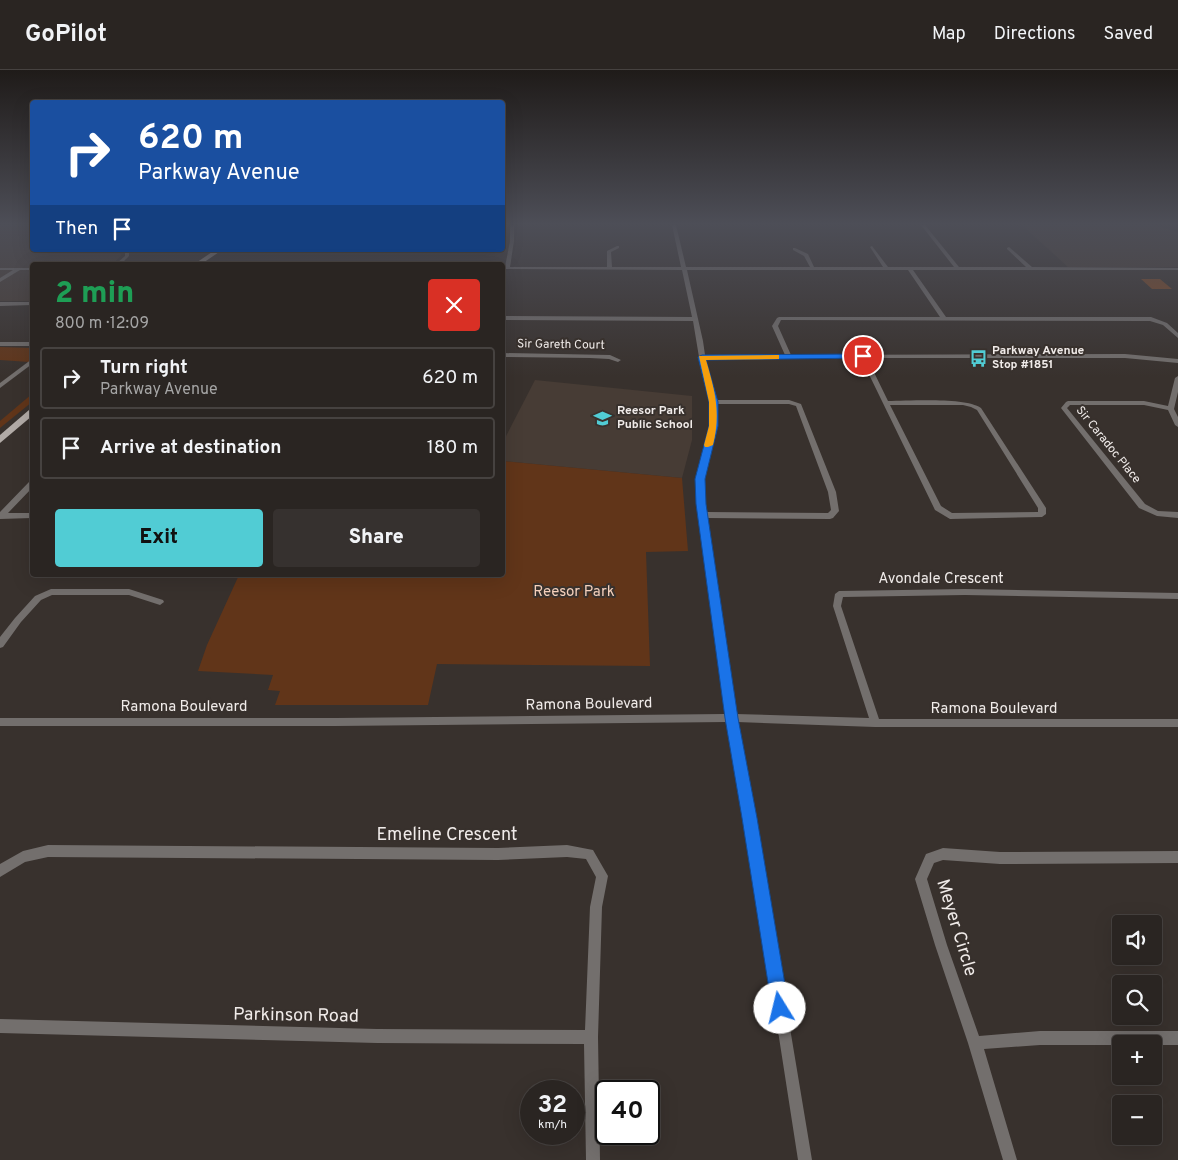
<!DOCTYPE html>
<html lang="en">
<head>
<meta charset="utf-8">
<style>
  body { margin:0; font-family:Overpass,sans-serif; background:#36312f; color:#f1f3f6; height:100vh; display:flex; flex-direction:column; font-size:19px; white-space:nowrap }
  * { box-sizing:border-box; margin:0 }
  p { font-size:16px; color:#a5a5a5 }
  .icon { flex:none; width:28px; height:28px; fill:none; stroke:currentColor; stroke-width:2; stroke-linecap:round; stroke-linejoin:round }
  .map { position:relative; flex:1; overflow:hidden }
  .details { position:absolute; left:30px; top:192px; width:475px; height:315px; display:flex; flex-direction:column; background:#2a2522; border-radius:5px; box-shadow:0 5px 20px #0002,0 0 0 1px #464240 }
  .details>* { flex:none }
  .top-card { position:absolute; left:30px; top:30px; width:475px; height:152px; border-radius:5px; box-shadow:0 5px 20px #0002,0 0 0 1px #464240; background:#1a4fa0; color:#fff; overflow:hidden }
  .controls { position:absolute; left:1112px; top:845px; display:grid; gap:10px }
  .controls a { display:grid; place-items:center; width:50px; height:50px; border-radius:5px; background:#2a2522; box-shadow:0 5px 20px #0002,0 0 0 1px #464240; font-size:25px }
  .speed { position:absolute; left:520px; top:1010px; display:flex; gap:10px; font-size:25px; font-weight:700; text-align:center }
  .speed>* { display:grid; place-content:center; width:65px; height:65px; border-radius:50%; background:#2a2522; box-shadow:0 5px 20px #0002,0 0 0 1px #464240; line-height:1 }
  .speed small { font-size:12px; font-weight:400 }
  .speed .limit { border:2px solid #111; border-radius:8px; background:#fff; color:#111 }
  .pin { position:absolute; display:grid; place-items:center; width:42px; height:42px; color:#fff; margin:-21px; border:2px solid #fff; border-radius:50%; box-shadow:0 1px 5px #0007 }
  .me { position:absolute; width:55px; margin:-28px; rotate:351deg; stroke-linejoin:round; filter:drop-shadow(0 0 4px #0008) }
  .turn { display:flex; align-items:center; gap:18px; height:105px; padding:0 25px; font-size:22px }
  .turn .icon { width:65px; height:65px; stroke-width:2.5 }
  .turn b { display:block; font-size:35px; line-height:42px }
  .then { display:flex; align-items:center; height:48px; padding:0 25px; background:#0003; gap:10px; font-size:19px }
  .round { display:grid; place-items:center; flex:none; width:52px; height:52px; border-radius:5px; background:#36312f }
  .headline { display:flex; align-items:center; justify-content:space-between; height:85px; padding:0 25px }
  h1 { font-size:30px; font-weight:800; line-height:38px; color:#1e9e55 }
  .primary-button { display:flex; gap:10px; margin-top:auto; padding:10px 25px }
  .primary-button a { flex:1; height:58px; border-radius:5px; background:#51ccd4; color:#111; font-size:20px; font-weight:800; line-height:58px; text-align:center }
  .primary-button a+a { background:#36312f; color:#f1f3f6 }
  ul { padding:0; list-style:none }
  li { display:flex; align-items:center; gap:15px; height:62px; margin:0 10px 8px; padding:0 15px; border:2px solid #464240; border-radius:5px }
  li div { flex:1 }
  li b { display:block; font-size:19px }
  li em { font-style:normal }
  header { display:flex; align-items:center; gap:30px; box-sizing:border-box; height:70px; padding:0 25px; background:#2a2522; border-bottom:1px solid #464240 }
  header strong { font-size:24px }
  nav { display:flex; gap:28px; margin-inline-start:auto; font-size:18px }
  .map>svg:first-child { display:block }
</style>
</head>
<body>
<header>
<strong>GoPilot</strong>
<nav><a>Map</a><a>Directions</a><a>Saved</a></nav>
</header>
<div class="map">
<svg width="1178" height="1090" viewBox="0 0 1178 1090">
  <rect width="100%" height="100%" fill="#38312d"/>
  <g fill="#473c35">
    <polygon points="0,155 32,155 32,180 120,180 121,186 111,195 32,195 32,231 0,231"/>
    <polygon points="1022,155 1154,155 1178,162 1178,197 1068,197"/>
    <polygon points="535,310 692,326 692,370 682,408 503,391 503,372"/>
  </g>
  <g fill="#613519">
    <polygon points="0,277 32,278 32,290 29,292 0,290"/>
    <polygon points="32,324 32,332 0,358 0,351"/>
    <polygon points="503,391 682,408 688,481 646,482 650,596 437,594 428,635 275,635 280,621 268,620 273,605 198,601 207,575 239,505 502,505"/>
  </g>
  <polygon fill="#834922" points="1141,209 1160,209 1172,219 1152,219"/>
  <g fill="none" stroke-linecap="round" stroke-linejoin="round">
    <g fill="#736f6d" fill-rule="evenodd">
      <path d="M510 155H514V171L510 197H607V181L617 176H619V178L611 182 612 197H681L672 155H676L686 197H810L804 186 793 180V178H795L808 184 814 197H883L870 177 872 176 888 197H954L921 155H925L959 197H1026L1007 179V178L1009 177 1032 197 1178 198V200H913L946 247H1151L1167 253 1178 263V268L1163 255 1150 251 787 250H781L778 256 791 285 1125 284 1178 289V293L1125 288H867L888 331C910 331 965 327 981 338L1046 438V444L1042 447 950 449 935 440 861 288 705 289 716 330H789L801 334 836 422 839 441 833 448 830 449 707 448 735 644 869 648 833 536 835 524 839 521 965 519 1178 523V529L965 525 843 527 841 536 879 649H1178V657H875L737 652 755 748 812 1090H798L745 748 727 652 336 656H0V648H336L725 644 697 434 696 409 710 356V332L699 287 693 251 502 250V246L692 247 682 200 502 199V197H505L510 171ZM687 200H908L940 247H779L777 248 772 256 785 285H705L703 271ZM716 334H789L796 336 828 422 831 440 828 443 706 442 704 409 716 356ZM890 335H963L971 337 977 340 1038 438V442L952 443 941 436Z"/>
      <polygon points="125,180 129,180 129,186 120,195 115,195 125,186"/>
      <polygon points="0,198 32,198 32,200 20,200 0,212 0,208 13,200 0,200"/>
      <polygon points="0,232 32,232 32,235 0,236"/>
      <rect x="0" y="272" width="32" height="4"/>
      <polygon points="502,283 610,285 621,290 618,292 609,289 590,288 502,287"/>
      <polygon points="32,289 32,294 0,318 0,313"/>
      <polygon points="1178,306 1178,322 1174,339 1178,347 1178,357 1175,355 1168,340 1144,335 1070,335 1067,338 1145,434 1158,441 1178,442 1178,448 1157,446 1139,438 1061,338 1066,332 1068,331 1144,331 1168,336 1175,308"/>
      <polygon points="29,412 32,412 32,418 8,443 32,443 32,448 0,449 0,442"/>
      <polygon points="51,519 129,519 163,530 164,532 160,535 129,525 52,525 41,530 21,552 3,577 0,578 0,567 15,548 35,526"/>
      <polygon points="48,775 498,778 567,775 593,780 608,806 602,837 598,967 600,1090 586,1090 584,974 377,973 0,963 0,949 377,959 585,960 590,837 596,807 586,789 567,787 498,790 48,787 25,792 0,807 0,794 23,781"/>
      <polygon points="943,778 1000,782 1178,781 1178,793 1000,794 943,790 934,793 927,809 947,875 979,966 1040,961 1178,961 1178,975 1040,975 984,979 1017,1090 1003,1090 968,973 935,875 915,809 926,784"/>
    </g>
    <g fill="#b2aba7" fill-rule="evenodd">
      <polygon points="215,180 222,180 200,195 193,195"/>
      <polygon points="29,340 32,340 32,346 0,373 0,365"/>
    </g>
  </g>
  <linearGradient id="sky" x2="0" y2="1"><stop stop-color="#1f1b19"/><stop offset="0.5" stop-color="#4d4e57"/><stop offset="1" stop-color="#4d4e57" stop-opacity="0"/></linearGradient>
  <rect width="1178" height="307" fill="url(#sky)"/>
  <polygon fill="#1a73e8" stroke="#114b97" points="863,284 866,284 866,288 706,290 718,332 718,356 705,409 706,434 738,648 757,748 789,938 786,944 780,946 774,944 772,938 742,748 725,648 696,434 695,409 709,356 709,332 698,287 702,285"/>
  <path fill="#f59e0b" d="M777 285H779V289L706 290C715 321 721 342 713 375L708 377H705L704 375 709 356V332L699 286Z"/>
  <defs>
    <symbol id="bus-bare" viewBox="-9 -9 18 18"><path d="M-5-6H5V4H4V6H2V4H-2V6H-4V4H-5ZM-3.5-4V0h7V-4ZM-3.5 1.2v1.5H-2V1.2ZM2 1.2v1.5H3.5V1.2Z" fill="#51ccd4" stroke="#38312d" stroke-width="2.5" paint-order="stroke"/></symbol>
    <symbol id="school-bare" viewBox="-9 -9 18 18"><path d="M0-5L7-2L0 1L-7-2ZM-4 1L0 2.5L4 1V4Q0 6-4 4Z" fill="#51ccd4" stroke="#38312d" stroke-width="2.5" paint-order="stroke"/></symbol>
  </defs>
  <g fill-rule="evenodd">
    <use href="#bus-bare" x="966" y="276" width="25" height="25"/>
    <use href="#school-bare" x="590" y="336" width="25" height="25"/>
  </g>
  <g text-anchor="middle" dominant-baseline="central" stroke-width="4" stroke-linejoin="round" paint-order="stroke">
    <g font-size="12" fill="#f0ebe9" stroke="#38312d">
      <text transform="translate(561 275) rotate(1)">Sir Gareth Court</text>
      <text transform="translate(1108 375) rotate(51)">Sir Caradoc Place</text>
    </g>
    <g font-size="12" font-weight="bold" fill="#f0ebe9" stroke="#38312d" text-anchor="start">
      <text x="992" y="281">Parkway Avenue<tspan x="992" dy="14">Stop #1851</tspan></text>
      <text x="617" y="341">Reesor Park<tspan x="617" dy="14">Public School</tspan></text>
    </g>
    <g font-size="15" fill="#f0ebe9" stroke="#38312d">
      <text x="941" y="509">Avondale Crescent</text>
      <text transform="translate(589 635) rotate(-1)">Ramona Boulevard</text>
      <text x="184" y="637">Ramona Boulevard</text>
      <text x="994" y="639">Ramona Boulevard</text>
    </g>
    <g font-size="15" fill="#f5d0bb" stroke="#38312d">
      <text x="574" y="522">Reesor Park</text>
    </g>
    <g font-size="18" fill="#f0ebe9" stroke="#38312d">
      <text x="447" y="765">Emeline Crescent</text>
      <text transform="translate(956 858) rotate(73)">Meyer Circle</text>
      <text transform="translate(296 946) rotate(1)">Parkinson Road</text>
    </g>
  </g>
</svg>
<div class="controls">
<a><svg class="icon" aria-label="sound" viewBox="0 0 24 24"><path d="M4 9h4l5-4v14l-5-4H4zM17 9q2 3 0 6"/></svg></a>
<a><svg class="icon" aria-label="search" viewBox="0 0 24 24"><circle cx="10" cy="10" r="6"/><path d="M15 15l6 6"/></svg></a>
<a>+</a>
<a>−</a>
</div>
<div class="speed"><div>32<small>km/h</small></div><div class="limit">40</div></div>
<div class="pin" style="left:863px;top:286px;background:#d93025"><svg class="icon" aria-label="arrive" viewBox="0 0 24 24"><path d="M6 21V4h12l-3 4 3 4H6"/></svg></div>
<svg class="me" style="left:780px;top:938px" viewBox="-20 -20 40 40"><circle r="19" fill="#fff"/><path d="M0-13L10 11 0 6-10 11z" fill="#1a73e8"/></svg>
<div class="top-card">
<div class="turn"><svg class="icon" aria-label="right" viewBox="0 0 24 24"><path d="M7 20v-9h11M14 6l5 5-5 5"/></svg><div><b>620 m</b>Parkway Avenue</div></div>
<div class="then">Then<svg class="icon" aria-label="arrive" viewBox="0 0 24 24"><path d="M6 21V4h12l-3 4 3 4H6"/></svg></div>
</div>
<section class="details">
<div class="headline"><div><h1>2 min</h1><p>800 m · 12:09</p></div><a class="round" style="background:#d93025;color:#fff"><svg class="icon" aria-label="close" viewBox="0 0 24 24"><path d="M6 6l12 12M18 6L6 18"/></svg></a></div>
<ul>
<li><svg class="icon" aria-label="right" viewBox="0 0 24 24"><path d="M7 20v-9h11M14 6l5 5-5 5"/></svg><div><b>Turn right</b><p>Parkway Avenue</p></div><em>620 m</em></li>
<li><svg class="icon" aria-label="arrive" viewBox="0 0 24 24"><path d="M6 21V4h12l-3 4 3 4H6"/></svg><div><b>Arrive at destination</b></div><em>180 m</em></li>
</ul>
<div class="primary-button"><a>Exit</a><a>Share</a></div>
</section>
</div>
</body>
</html>
